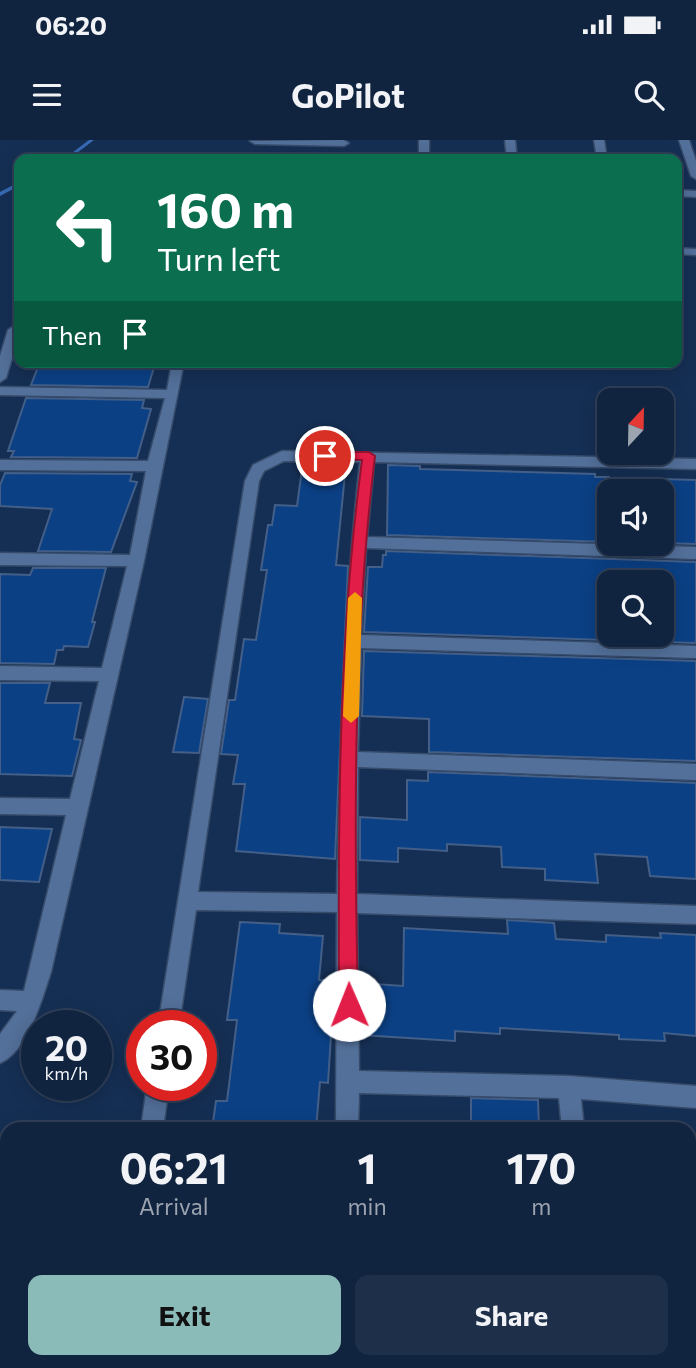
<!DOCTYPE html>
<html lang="en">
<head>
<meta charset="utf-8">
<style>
  body { margin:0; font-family:Commissioner,sans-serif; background:#1e2f4a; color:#f1f3f6; height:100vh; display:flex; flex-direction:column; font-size:26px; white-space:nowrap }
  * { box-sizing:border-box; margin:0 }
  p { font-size:23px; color:#9ca4b0 }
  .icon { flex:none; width:38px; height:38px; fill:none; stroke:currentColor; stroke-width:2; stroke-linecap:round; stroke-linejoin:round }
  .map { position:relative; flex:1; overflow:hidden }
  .side { position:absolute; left:0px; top:982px; width:696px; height:247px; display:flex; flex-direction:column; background:#10233f; border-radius:21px 21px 0 0; box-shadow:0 4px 18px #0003,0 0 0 2px #304059 }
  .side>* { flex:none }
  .top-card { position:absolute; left:14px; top:14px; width:668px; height:214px; border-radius:14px; box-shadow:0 4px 18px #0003,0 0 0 2px #304059; background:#0b6e4f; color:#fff; overflow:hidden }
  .needle { width:46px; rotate:22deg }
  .tools { position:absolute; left:597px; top:248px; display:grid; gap:14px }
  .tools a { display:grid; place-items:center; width:77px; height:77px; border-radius:14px; background:#10233f; box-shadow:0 4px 18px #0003,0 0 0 2px #304059; font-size:35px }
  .speed { position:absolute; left:21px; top:870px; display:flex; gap:14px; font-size:35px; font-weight:700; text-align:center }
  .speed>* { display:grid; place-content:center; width:91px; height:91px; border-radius:50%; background:#10233f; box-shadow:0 4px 18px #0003,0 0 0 2px #304059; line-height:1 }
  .speed small { font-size:18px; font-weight:400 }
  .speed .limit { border:10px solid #d22; background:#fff; color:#111 }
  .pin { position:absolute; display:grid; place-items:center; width:60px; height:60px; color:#fff; margin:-30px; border:4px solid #fff; border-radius:50%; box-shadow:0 2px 7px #0007 }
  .me { position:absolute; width:77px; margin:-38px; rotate:359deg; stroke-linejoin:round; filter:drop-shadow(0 0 5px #0008) }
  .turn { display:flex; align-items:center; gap:24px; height:147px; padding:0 28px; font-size:32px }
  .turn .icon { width:91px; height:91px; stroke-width:2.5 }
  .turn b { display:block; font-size:49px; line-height:60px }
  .then { display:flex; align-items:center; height:66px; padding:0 28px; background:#0003; gap:14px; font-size:26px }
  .eta { display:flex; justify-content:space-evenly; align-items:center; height:119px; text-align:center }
  .eta b { font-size:42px; font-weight:700; line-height:49px }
  .cta { display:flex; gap:14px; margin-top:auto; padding:14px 28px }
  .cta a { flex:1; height:80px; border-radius:14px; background:#8bbbb9; color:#111; font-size:28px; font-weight:700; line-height:80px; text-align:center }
  .cta a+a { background:#1e2f4a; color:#f1f3f6 }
  .status { display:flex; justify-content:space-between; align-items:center; height:49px; padding:0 35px; background:#10233f; direction:ltr }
  .status svg { height:19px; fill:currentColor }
  header { display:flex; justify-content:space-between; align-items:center; height:91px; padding:0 28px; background:#10233f; font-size:32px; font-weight:700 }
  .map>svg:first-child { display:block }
</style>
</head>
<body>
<div class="status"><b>06:20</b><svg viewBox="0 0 49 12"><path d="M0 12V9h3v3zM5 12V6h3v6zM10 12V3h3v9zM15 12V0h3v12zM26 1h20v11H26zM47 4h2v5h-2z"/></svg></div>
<header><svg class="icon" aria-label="menu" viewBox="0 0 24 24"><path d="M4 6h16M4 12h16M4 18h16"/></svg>GoPilot<svg class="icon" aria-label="search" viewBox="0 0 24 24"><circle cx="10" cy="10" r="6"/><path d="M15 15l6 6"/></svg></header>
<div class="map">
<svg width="696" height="1228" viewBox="0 0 696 1228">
  <rect width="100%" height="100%" fill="#152f54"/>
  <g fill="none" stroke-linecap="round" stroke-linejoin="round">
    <g fill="#376bb4" fill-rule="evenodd">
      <polygon points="89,0 94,0 69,19 64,19"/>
      <polygon points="19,42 19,46 0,56 0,52"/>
    </g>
  </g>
  <g fill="#0b4085" stroke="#435f88" stroke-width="2" fill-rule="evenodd">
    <polygon points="40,222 113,222 155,224 148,247 31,245"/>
    <polygon points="26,258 144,260 142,268 151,269 137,318 11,317 14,311 8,311"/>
    <polygon points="318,324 346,324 336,425 348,426 335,719 236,711 245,644 233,644 238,615 221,614 229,560 235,560 244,499 256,500 267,430 261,430 268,385 272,385 275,365 297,366 302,329 318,330"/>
    <polygon points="388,325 420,326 420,329 595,334 595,337 609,337 609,402 387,395"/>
    <polygon points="5,333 132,334 130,341 137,342 111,412 38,411 52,369 0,366 0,345"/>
    <polygon points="662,339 696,340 696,404 662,403"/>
    <path d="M386 411 696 422V503L364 492 368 427H382L383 415H386ZM609 443H662V495H609Z"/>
    <polygon points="33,428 106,428 92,482 95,482 88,507 64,506 63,510 57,510 54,524 0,523 0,434 30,435"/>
    <polygon points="364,511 696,521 696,621 429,612 429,579 362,576"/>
    <polygon points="0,543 50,543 45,563 81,563 74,599 81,600 72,636 0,634"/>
    <polygon points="184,557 208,559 199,613 173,612"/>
    <polygon points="428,632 696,643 696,739 650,736 647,717 595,714 598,743 545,740 545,729 502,727 501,707 447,704 447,711 398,708 398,722 360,720 360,677 407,680 407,640 428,641"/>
    <polygon points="0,687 52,689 39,742 0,740"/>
    <polygon points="507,780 554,783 556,799 606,802 606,795 661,798 660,793 696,795 696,896 664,893 665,901 619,899 619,895 500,888 500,894 455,891 455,901 361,895 361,843 403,846 404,788 508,794"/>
    <polygon points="240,782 280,784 279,793 323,796 319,840 334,841 334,895 331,895 328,943 320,942 316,989 212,989 216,961 227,961 237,880 227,880"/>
    <polygon points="471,958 538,960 539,989 471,989"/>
  </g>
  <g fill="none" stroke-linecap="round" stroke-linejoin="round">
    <defs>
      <g id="street">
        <rect x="419" y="0" width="10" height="19"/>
        <polygon points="505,0 515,0 517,19 507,19"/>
        <polygon points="594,0 604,0 607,19 597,19"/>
        <polygon points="679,0 689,0 696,21 696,39 691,36"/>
        <polygon points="250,1 343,0 349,3 344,6 255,4"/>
        <polygon points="677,50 696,51 696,57 677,56"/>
        <polygon points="677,108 696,109 696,115 677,114"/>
        <polygon points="14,186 19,187 19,195 6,238 0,242 0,216 8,190"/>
        <path d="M172 222H184L144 421 51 832C42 859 28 911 0 923V894L17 871 0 870V850L24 851 66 675 0 674V658L70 659 99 541 0 540V526L102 528 127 426 0 425V413L130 415 146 331 0 330V320L148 321 165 258 0 255V247L167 250Z"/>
        <path d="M282 311 696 319V329L374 322 367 397 696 407V419L366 408 361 495 696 506V518L361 508 358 612 696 624V640L358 627 357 754 696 766V784L357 773 359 931 569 936 696 946V968L581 959 584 989H562L559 958 359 953 358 989H336L337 772 196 770 179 886H158L245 341 253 325ZM284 321 360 322C344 465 340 609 337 754L198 752 259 341 264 331Z"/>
        <polygon points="147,945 169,945 163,989 141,989"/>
        <polygon points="102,1222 128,1222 127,1228 101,1228"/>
        <polygon points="322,1222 347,1222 348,1228 322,1228"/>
        <polygon points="581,1222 606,1222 607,1228 581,1228"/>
      </g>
    </defs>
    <use href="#street" stroke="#374b6a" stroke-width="3"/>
    <use href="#street" fill="#53709a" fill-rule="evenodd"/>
  </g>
  <path fill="#e11d48" stroke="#92132f" stroke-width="2" d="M325 312H369L375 316C353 497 354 683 358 865L355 872 349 874 342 872 339 865C338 685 338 499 362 320L321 319V313Z"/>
  <polygon fill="#f59e0b" points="355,452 362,458 359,576 351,583 343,576 348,458"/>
</svg>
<div class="tools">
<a><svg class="needle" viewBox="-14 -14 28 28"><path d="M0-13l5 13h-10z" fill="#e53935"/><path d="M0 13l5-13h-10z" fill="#9ca4b0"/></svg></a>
<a><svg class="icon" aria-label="sound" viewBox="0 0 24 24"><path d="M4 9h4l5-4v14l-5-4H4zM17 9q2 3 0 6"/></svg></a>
<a><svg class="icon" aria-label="search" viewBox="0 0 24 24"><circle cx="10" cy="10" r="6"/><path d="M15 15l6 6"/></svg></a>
</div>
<div class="speed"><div>20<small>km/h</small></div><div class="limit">30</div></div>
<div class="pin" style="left:325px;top:316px;background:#d93025"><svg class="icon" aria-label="arrive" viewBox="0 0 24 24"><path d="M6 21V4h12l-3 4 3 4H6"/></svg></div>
<svg class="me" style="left:349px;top:865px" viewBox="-20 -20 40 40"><circle r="19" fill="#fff"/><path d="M0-13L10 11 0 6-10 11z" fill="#e11d48"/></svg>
<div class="top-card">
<div class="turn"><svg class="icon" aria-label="left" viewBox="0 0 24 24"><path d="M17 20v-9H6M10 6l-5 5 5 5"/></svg><div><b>160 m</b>Turn left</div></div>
<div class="then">Then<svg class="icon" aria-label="arrive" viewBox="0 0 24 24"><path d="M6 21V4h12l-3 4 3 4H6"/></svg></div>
</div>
<section class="side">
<div class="eta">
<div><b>06:21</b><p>Arrival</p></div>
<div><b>1</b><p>min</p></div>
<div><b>170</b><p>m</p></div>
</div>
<div class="cta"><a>Exit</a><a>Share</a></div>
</section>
</div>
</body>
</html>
